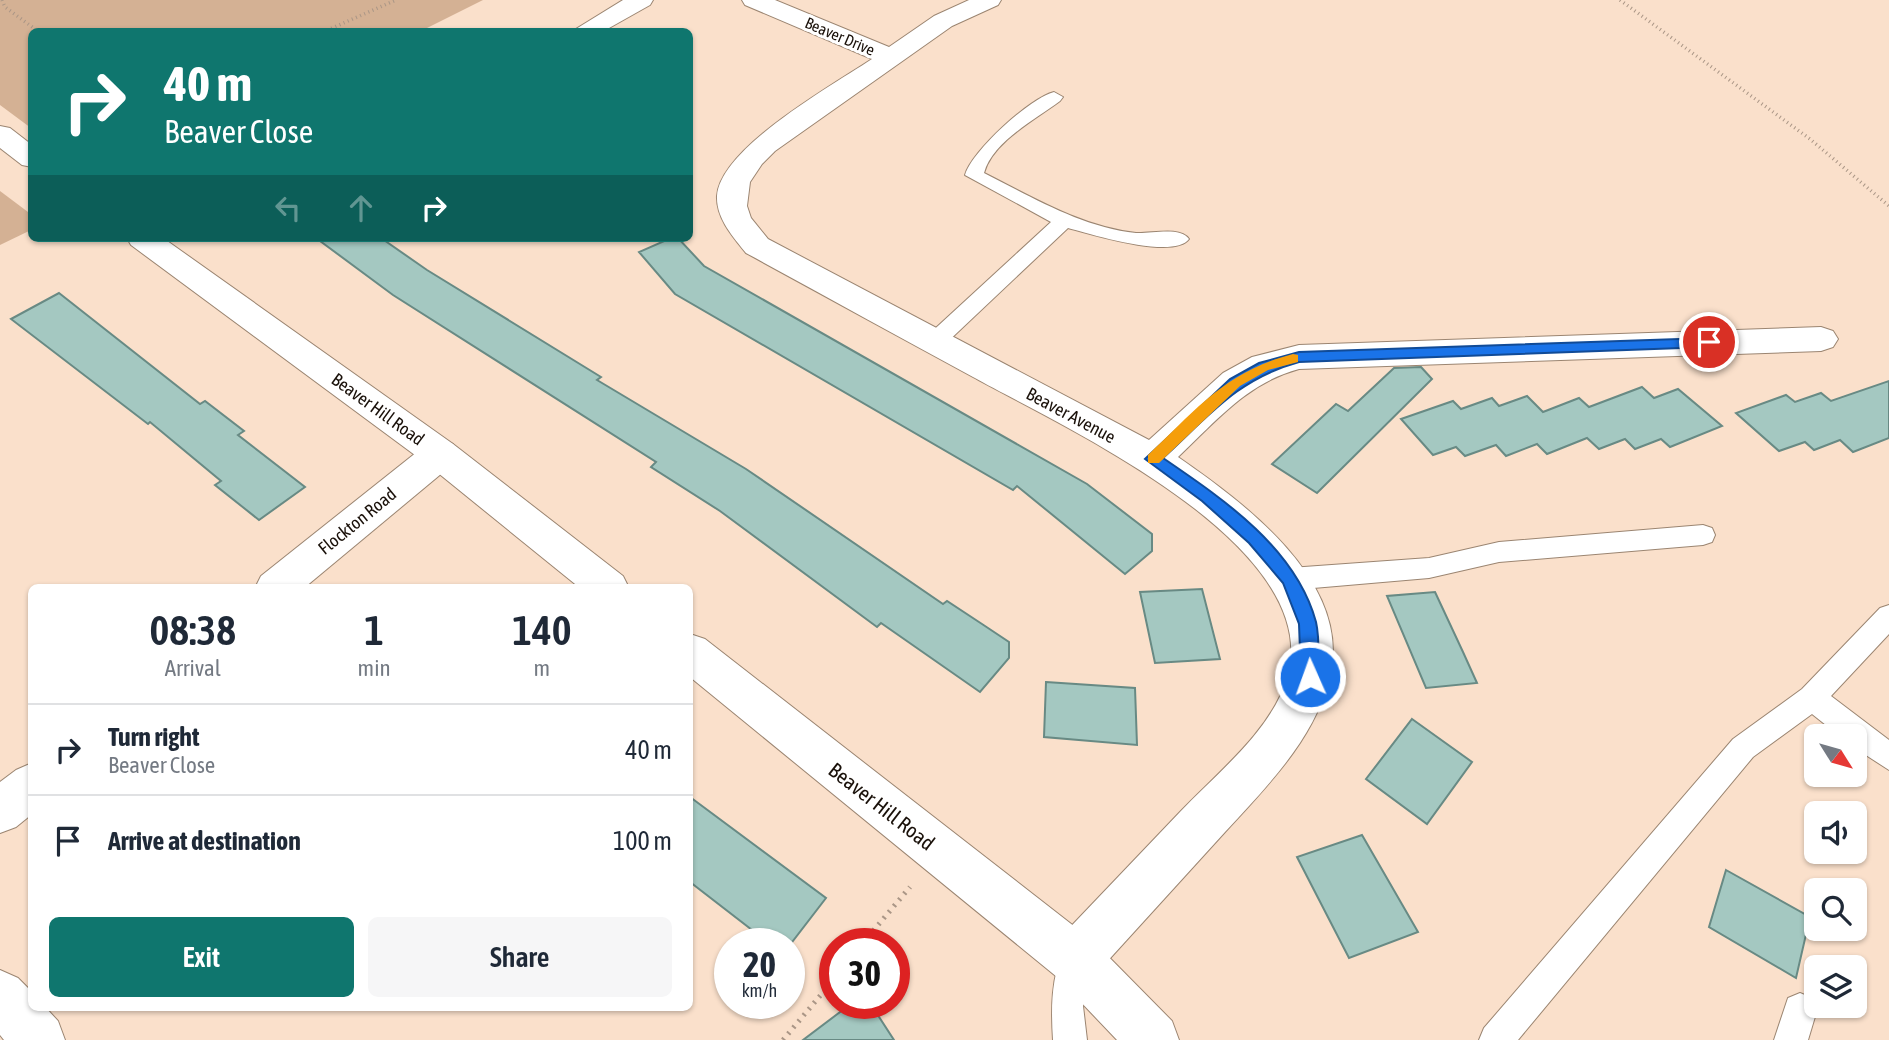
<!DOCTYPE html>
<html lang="en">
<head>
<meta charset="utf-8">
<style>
  body { margin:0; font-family:"Asap Condensed",sans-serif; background:#f6f6f7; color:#1f2937; height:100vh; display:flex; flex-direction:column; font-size:26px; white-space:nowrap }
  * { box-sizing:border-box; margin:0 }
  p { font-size:23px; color:#747a83 }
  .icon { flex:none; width:38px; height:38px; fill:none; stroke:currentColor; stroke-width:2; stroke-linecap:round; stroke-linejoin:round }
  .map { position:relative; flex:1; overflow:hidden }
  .side { position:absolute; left:28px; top:584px; width:665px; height:427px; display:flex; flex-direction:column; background:#fff; border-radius:10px; box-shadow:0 2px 5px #0004 }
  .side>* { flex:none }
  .banner { position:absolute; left:28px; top:28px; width:665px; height:214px; border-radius:10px; box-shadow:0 2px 5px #0004; background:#0f766e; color:#fff; overflow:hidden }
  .needle { width:46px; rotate:127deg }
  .buttons { position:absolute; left:1804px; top:724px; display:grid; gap:14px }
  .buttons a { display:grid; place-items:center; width:63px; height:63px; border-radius:10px; background:#fff; box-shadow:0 2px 5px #0004; font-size:35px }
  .speed { position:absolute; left:714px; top:928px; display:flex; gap:14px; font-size:35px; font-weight:700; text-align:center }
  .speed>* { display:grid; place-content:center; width:91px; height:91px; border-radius:50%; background:#fff; box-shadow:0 2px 5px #0004; line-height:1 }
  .speed small { font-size:18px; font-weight:400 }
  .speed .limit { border:10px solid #d22; background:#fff; color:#111 }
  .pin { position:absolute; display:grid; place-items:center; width:60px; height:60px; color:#fff; margin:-30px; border:4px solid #fff; border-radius:50%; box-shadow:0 2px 7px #0007 }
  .me { position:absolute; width:77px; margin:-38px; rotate:358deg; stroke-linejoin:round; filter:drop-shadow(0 0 5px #0008) }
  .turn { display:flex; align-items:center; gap:24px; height:147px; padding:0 21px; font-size:32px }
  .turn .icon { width:91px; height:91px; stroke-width:2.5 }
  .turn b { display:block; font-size:49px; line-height:60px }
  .lanes { display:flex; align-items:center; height:66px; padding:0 21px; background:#0003; justify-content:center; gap:35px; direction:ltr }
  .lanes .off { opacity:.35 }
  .eta { display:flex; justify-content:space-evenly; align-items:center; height:119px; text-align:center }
  .eta b { font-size:42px; font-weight:600; line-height:49px }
  .action { display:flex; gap:14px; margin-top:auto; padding:14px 21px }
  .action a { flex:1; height:80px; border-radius:10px; background:#0f766e; color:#fff; font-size:28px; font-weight:600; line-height:80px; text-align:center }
  .action a+a { background:#f6f6f7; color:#1f2937 }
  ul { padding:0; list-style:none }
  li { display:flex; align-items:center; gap:21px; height:91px; padding:0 21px; border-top:2px solid #e0e1e3 }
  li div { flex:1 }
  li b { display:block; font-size:26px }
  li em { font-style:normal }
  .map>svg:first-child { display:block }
</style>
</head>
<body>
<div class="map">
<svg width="1889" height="1040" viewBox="0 0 1889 1040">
  <rect width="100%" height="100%" fill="#fae0cb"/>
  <g fill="#d4b194">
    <polygon points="0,0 483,0 421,31 32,32 31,128 0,105"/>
    <polygon points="0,191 32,215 31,230 0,245"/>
  </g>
  <g fill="#a4c8c1" stroke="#688a84" stroke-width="2">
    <polygon points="316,238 381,238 427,270 601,377 597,380 746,469 943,604 947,601 982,624 1009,642 1009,658 980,692 881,623 877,627 720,511 651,467 656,462 393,295"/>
    <polygon points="671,238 678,238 704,266 1087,484 1152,534 1152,551 1125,574 1017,486 1013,490 675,294 639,252"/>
    <polygon points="59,293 200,404 205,401 244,431 238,435 305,487 259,520 215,485 221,481 150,422 148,424 11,319"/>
    <polygon points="1421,367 1432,379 1317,493 1272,464 1336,404 1348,411 1394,368"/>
    <polygon points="1889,381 1889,438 1853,452 1840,440 1814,450 1805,442 1779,451 1736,413 1786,395 1795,402 1821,393 1831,401"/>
    <polygon points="1642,387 1654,398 1678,389 1722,426 1670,447 1661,439 1635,449 1625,439 1599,449 1587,438 1547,454 1537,444 1506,456 1496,445 1465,456 1456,447 1433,455 1401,419 1453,401 1461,409 1492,398 1499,406 1527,396 1543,412 1579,398 1589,407"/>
    <polygon points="1202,589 1220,659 1155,663 1140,592"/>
    <polygon points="1435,592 1463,652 1477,683 1426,688 1387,596"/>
    <polygon points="1046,682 1135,688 1137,745 1044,737"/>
    <polygon points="1412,719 1472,762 1427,824 1366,779"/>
    <polygon points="690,797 826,898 789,946 789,943 769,943 690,882"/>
    <polygon points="1362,835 1418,932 1349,958 1297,857"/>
    <polygon points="1726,870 1810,917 1796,978 1709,927"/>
    <polygon points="852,1003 870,1003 894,1040 803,1040"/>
  </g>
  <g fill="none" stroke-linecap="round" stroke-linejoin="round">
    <defs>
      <g id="service">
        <path d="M1054 92 1063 97 1060 101C1036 119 992 142 984 173 1032 197 1081 227 1136 233 1151 234 1180 226 1189 239 1174 260 1090 234 1068 228L942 347H926L923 342 926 337 1051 222 965 175C972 151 1030 98 1054 92Z"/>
        <polygon points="1703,525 1712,528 1715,535 1712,542 1703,545 1499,562 1429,578 1290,590 1281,587 1277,579 1281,571 1290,568 1429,558 1499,542"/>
        <polygon points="1889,605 1889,634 1831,696 1889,740 1889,770 1855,748 1855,737 1841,737 1812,714 1753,757 1518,1040 1479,1040 1484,1028 1733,739 1802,689 1880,608"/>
        <path d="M1075 944 1086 949 1091 960 1083 1006 1087 1040H1053C1051 1009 1051 978 1064 949Z"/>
        <polygon points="1800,993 1812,998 1817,1010 1808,1040 1774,1040 1788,998"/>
      </g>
      <g id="minor">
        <polygon points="623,0 653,0 650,5 602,32 571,32"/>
        <path d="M742 0H775L889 47 934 16 969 0H1001L998 5 952 26 775 151 762 164 750 182 747 206 751 218 768 239 1149 440 1223 373 1252 357 1299 345 1821 327 1833 331 1838 339 1833 347 1821 351 1299 369C1247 383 1216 421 1178 457 1243 502 1352 582 1330 675 1316 738 1267 786 1225 832 1181 880 1137 929 1093 977L1075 984 1057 977 1050 959 1057 941C1098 898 1139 855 1180 812 1217 773 1270 732 1287 679 1328 546 1063 427 973 377 897 336 822 294 746 253 733 237 716 218 717 196 720 148 833 85 872 59L745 5Z"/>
        <polygon points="440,440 453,444 458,454 453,464 304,588 255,588 261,576 427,444"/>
        <polygon points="32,763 32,814 16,827 0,833 0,782 16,770"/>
        <polygon points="0,970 18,978 32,992 32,1008 46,1008 58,1021 65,1040 4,1040 0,1035"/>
      </g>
      <g id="secondary">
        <polygon points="0,126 10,128 32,145 32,167 22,165 0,148"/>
        <polygon points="127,238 163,238 453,444 623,576 629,588 580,588 427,464 131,245"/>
        <polygon points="690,634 705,639 1093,941 1172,1021 1179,1040 1117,1040 1057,977 690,677"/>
      </g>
    </defs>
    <use href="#service" stroke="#9b8571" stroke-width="2"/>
    <use href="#minor" stroke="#9b8571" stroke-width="2"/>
    <use href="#secondary" stroke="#9b8571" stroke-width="2"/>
    <g stroke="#aa9686" stroke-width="3.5" stroke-dasharray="1 3.5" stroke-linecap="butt">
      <polyline points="2,0 5,7 39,32"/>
      <polyline points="1620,0 1810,139 1889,206"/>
      <polyline points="323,32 396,0"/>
    </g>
    <g stroke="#aa9686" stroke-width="5" stroke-dasharray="2 6" stroke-linecap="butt">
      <polyline points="863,943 910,887"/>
      <polyline points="783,1040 835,978"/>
    </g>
    <use href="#service" fill="#fff" fill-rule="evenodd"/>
    <use href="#minor" fill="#fff" fill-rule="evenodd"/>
    <use href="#secondary" fill="#fff" fill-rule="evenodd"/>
  </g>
  <path fill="#1a73e8" stroke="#114b97" stroke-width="2" d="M1709 338 1716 342 1709 347 1299 362C1237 379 1209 416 1163 458 1223 499 1296 548 1316 622 1320 639 1318 660 1319 677L1310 685 1301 677 1299 624 1283 583 1249 543 1202 501 1145 459 1230 379 1259 363 1299 352Z"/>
  <path fill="#f59e0b" d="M1293 354 1298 355V362L1268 370 1240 386 1159 463H1148V455C1197 409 1225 372 1293 354Z"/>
  <g text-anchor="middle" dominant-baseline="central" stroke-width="6" stroke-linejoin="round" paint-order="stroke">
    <g font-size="16" fill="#1a110a" stroke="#fff">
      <text transform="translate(840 36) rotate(23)">Beaver Drive</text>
    </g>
    <g font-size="18" fill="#1a110a" stroke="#fff">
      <text transform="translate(378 409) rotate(36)">Beaver Hill Road</text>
      <text transform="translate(1071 415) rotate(28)">Beaver Avenue</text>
      <text transform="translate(357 521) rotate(-39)">Flockton Road</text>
    </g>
    <g font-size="21" fill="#1a110a" stroke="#fff">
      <text transform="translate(882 806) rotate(38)">Beaver Hill Road</text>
    </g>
  </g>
</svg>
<div class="buttons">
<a><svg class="needle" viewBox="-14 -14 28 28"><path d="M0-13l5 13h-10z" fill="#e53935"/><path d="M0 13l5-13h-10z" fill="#747a83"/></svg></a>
<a><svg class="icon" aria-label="sound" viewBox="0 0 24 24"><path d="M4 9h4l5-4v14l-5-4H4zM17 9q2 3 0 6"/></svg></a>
<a><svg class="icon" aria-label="search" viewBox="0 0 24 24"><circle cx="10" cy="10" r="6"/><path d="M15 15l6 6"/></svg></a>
<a><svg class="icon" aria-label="layers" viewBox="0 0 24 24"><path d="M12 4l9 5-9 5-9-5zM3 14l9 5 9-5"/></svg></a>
</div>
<div class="speed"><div>20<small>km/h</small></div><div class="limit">30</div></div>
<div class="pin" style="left:1709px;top:342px;background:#d93025"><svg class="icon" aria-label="arrive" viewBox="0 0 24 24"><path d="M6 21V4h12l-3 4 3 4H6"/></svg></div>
<svg class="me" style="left:1310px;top:677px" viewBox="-20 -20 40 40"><circle r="17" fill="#1a73e8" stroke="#fff" stroke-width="3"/><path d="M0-11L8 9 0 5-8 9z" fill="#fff"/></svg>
<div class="banner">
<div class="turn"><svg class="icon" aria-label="right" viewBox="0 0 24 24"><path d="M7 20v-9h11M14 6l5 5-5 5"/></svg><div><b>40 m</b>Beaver Close</div></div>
<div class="lanes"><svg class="icon off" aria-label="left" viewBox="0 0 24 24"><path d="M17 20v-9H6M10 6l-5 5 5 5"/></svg><svg class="icon off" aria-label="ahead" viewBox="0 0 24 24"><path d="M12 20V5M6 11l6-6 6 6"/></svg><svg class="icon" aria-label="right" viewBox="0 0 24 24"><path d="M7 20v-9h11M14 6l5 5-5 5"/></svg></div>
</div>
<section class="side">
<div class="eta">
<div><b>08:38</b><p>Arrival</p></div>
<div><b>1</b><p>min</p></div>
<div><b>140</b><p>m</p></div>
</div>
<ul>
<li><svg class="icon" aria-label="right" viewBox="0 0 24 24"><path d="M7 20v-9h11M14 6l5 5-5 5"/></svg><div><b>Turn right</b><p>Beaver Close</p></div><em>40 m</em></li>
<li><svg class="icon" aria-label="arrive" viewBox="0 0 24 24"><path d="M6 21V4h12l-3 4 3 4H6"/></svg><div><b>Arrive at destination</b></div><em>100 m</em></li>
</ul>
<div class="action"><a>Exit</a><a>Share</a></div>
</section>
</div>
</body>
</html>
